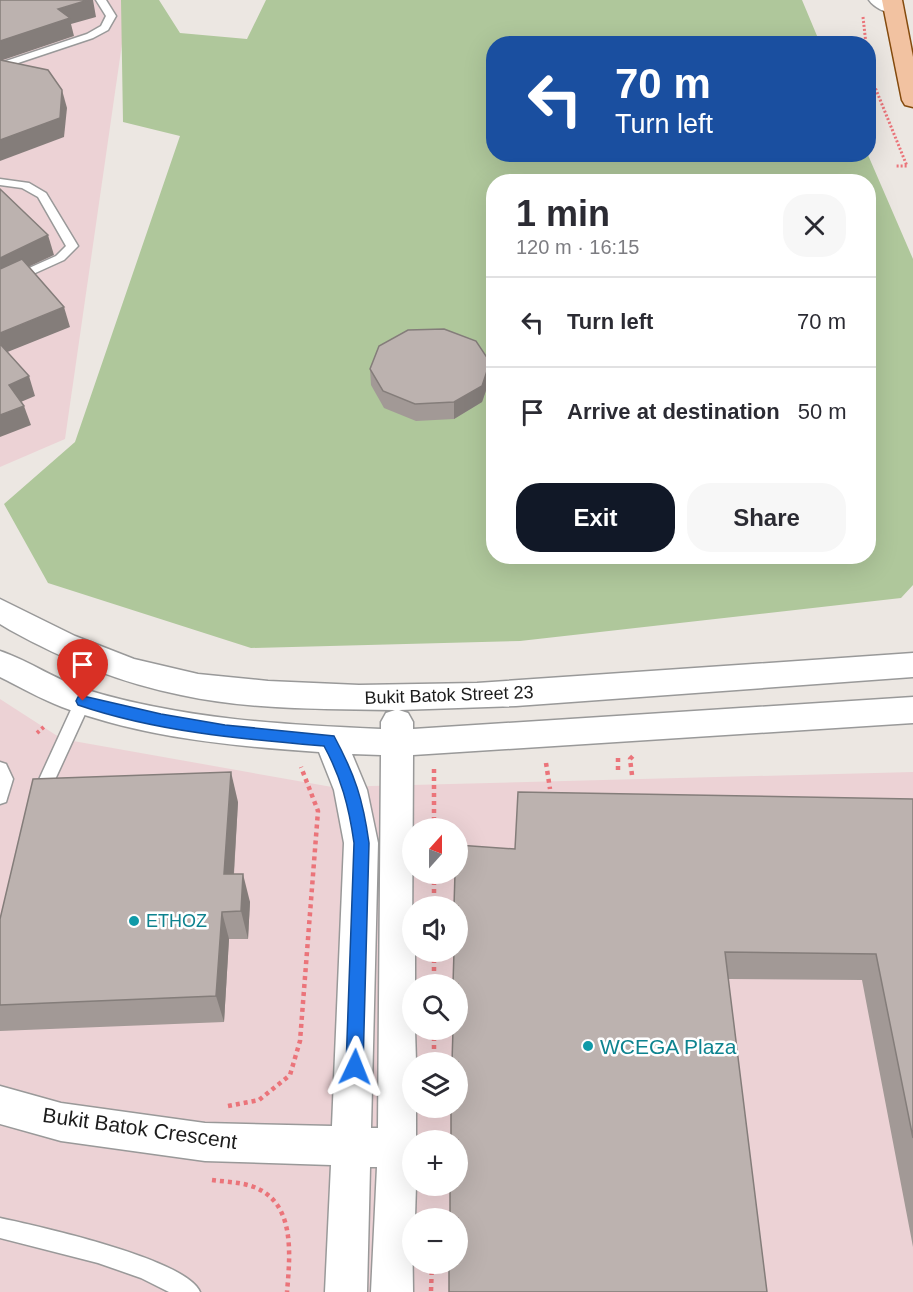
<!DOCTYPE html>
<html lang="en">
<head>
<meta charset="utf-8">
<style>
  body { margin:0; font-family:Arial,sans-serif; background:#f7f7f7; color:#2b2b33; height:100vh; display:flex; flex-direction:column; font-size:22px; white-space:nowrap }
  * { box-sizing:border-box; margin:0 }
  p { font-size:20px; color:#7c7c81 }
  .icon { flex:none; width:33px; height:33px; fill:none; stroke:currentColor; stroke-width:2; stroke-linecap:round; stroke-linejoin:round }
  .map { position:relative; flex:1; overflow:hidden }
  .sheet { position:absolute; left:486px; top:174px; width:390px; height:390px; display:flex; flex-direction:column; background:#fff; border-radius:24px; box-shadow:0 6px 24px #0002 }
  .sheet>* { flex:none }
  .hud { position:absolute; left:486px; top:36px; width:390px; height:126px; border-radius:24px; box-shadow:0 6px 24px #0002; background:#1a4fa0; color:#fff; overflow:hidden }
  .needle { width:39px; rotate:21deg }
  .controls { position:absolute; left:402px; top:818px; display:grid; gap:12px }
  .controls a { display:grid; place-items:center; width:66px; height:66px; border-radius:50%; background:#fff; box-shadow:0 6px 24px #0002; font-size:30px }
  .pin { position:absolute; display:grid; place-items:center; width:51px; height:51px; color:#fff; margin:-62px -26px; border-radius:50% 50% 50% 0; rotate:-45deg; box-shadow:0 0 6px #0007 }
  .pin .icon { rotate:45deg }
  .me { position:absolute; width:66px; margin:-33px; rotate:2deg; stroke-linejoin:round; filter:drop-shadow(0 0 4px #0008) }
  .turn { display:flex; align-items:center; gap:21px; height:126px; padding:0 30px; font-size:27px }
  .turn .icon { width:78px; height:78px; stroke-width:2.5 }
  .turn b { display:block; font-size:42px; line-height:51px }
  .round { display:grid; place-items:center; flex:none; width:63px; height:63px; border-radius:24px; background:#f7f7f7 }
  .head { display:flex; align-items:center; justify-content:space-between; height:102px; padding:0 30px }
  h1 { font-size:36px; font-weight:800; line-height:45px }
  .action { display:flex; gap:12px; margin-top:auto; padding:12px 30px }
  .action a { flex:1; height:69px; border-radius:24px; background:#111827; color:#fff; font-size:24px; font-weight:800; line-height:69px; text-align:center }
  .action a+a { background:#f7f7f7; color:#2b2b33 }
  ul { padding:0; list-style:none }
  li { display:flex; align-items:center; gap:18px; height:90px; padding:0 30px; border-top:2px solid #e1e1e2 }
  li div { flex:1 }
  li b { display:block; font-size:22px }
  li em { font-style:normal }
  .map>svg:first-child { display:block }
</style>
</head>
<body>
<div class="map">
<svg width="913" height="1292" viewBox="0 0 913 1292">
  <rect width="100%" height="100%" fill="#ece7e2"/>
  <g fill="#ecd2d5" fill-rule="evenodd">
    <polygon points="0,0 125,0 124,30 65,439 0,467"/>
    <path d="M0 699 62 739 332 787 913 772V1292H0ZM412 828H458V873H412ZM412 906H458V951H412ZM412 984H458V1029H412ZM412 1062H458V1107H412ZM412 1140H458V1185H412ZM412 1218H458V1263H412Z"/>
  </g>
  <path fill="#afc79b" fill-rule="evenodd" d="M121 0H159L180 33 247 39 266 0H802L820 43 494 44V154L868 155 913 259V585L901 598 520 641 251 648 48 583 4 504 75 442 180 136 123 122ZM494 182H868V556H494Z"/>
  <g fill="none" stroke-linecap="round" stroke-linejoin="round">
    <defs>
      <g id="lane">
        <polygon points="96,0 106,0 116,16 108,30 93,38 0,69 0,63 87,34 101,26 106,16"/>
        <polygon points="0,179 29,183 46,193 78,246 64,260 0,289 0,281 56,256 66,246 38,197 22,188 0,185"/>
        <polygon points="83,695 88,697 91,701 47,797 45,802 39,804 33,802 31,797 75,701 78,697"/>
        <polygon points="0,762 6,764 13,779 6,802 0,804"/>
        <path d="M0 1218C37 1226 187 1259 200 1292H169L141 1278 98 1263 0 1238Z"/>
      </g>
      <g id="street">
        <path d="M869 0H892L903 8 901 12C890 15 875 9 869 0Z"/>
        <path d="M0 599 75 636 134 659 198 674 268 681 359 685 477 683 913 653V677L516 706 399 710 408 713 413 722V729L913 697V723L413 755 412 951H415V984H412V1029H415L416 1062H412V1107H416V1140H412V1185H416L415 1218H412L413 1292H371L377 1167H370L367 1292H325L331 1165 205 1161 61 1141 0 1124V1086L61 1103 205 1123 332 1126 344 843 334 790 319 752C233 746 144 738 62 707 41 699 20 687 0 677V651C30 661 57 681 87 690 183 719 283 725 381 729V722L386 713 395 710C324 709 250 710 181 695 121 683 64 660 10 630L0 624ZM352 754 381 755 378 1128H371L378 843 367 790Z"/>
      </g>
      <polygon id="primary" points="882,0 902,0 913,57 913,107 905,105 902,100"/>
    </defs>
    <use href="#lane" stroke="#999" stroke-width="3"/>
    <use href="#street" stroke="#999" stroke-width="3"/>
    <use href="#primary" stroke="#854b0e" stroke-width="3"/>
    <g stroke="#eb747a" stroke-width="3" stroke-dasharray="2 2" stroke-linecap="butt">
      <polyline points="863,17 866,44"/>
      <polyline points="868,70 907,166 896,166"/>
    </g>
    <polyline stroke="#eb747a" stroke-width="4" stroke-dasharray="3 3" stroke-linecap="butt" points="37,733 45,726"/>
    <g stroke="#eb747a" stroke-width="4.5" stroke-dasharray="4 4" stroke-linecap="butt">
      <polyline points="618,758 618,771"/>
      <polyline points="546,763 550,789"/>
      <polyline points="434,769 434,828"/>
      <polyline points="632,775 630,759 633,756"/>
      <polyline points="434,873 434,906"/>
      <polyline points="434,951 434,984"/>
      <polyline points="434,1029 434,1055"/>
      <polyline points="228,1106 259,1100 290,1075 300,1041 318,811 301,767"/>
      <path d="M212 1180C226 1182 241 1182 254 1187 296 1203 290 1256 287 1292"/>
      <polyline points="431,1291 432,1263"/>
    </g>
    <use href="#lane" fill="#fff" fill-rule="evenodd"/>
    <use href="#street" fill="#fff" fill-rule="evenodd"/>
    <use href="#primary" fill="#f2c2a1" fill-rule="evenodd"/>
  </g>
  <g fill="#a29996">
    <polygon points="490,362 490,379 482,402 454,419 416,421 384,408 371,385 370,369"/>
    <polygon points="913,799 913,1247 862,980 729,979 515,849"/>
    <polygon points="238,802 234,874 250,902 248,939 229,939 224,1022 0,1031 0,919"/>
  </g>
  <g fill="#847d7a">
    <polygon points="88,0 93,0 96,17 71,24 74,36 0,61 0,41 58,9"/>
    <polygon points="62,90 67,108 64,137 0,161 0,140"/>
    <polygon points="48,235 54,255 0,280 0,258"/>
    <polygon points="64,307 70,327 0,355 0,333"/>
    <polygon points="490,362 490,379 482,402 454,419 454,402"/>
    <polygon points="29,376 35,396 16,404 9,385"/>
    <polygon points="24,406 31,425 0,437 0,415"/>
    <polygon points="231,772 238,802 232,902 224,874"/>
    <polygon points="243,874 250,902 248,939 241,911"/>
    <polygon points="222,912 229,939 224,1022 216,996"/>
  </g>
  <g fill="#bcb2af" stroke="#847d7a" stroke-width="1.5">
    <polygon points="0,0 88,0 58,9 70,18 0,41"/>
    <polygon points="0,60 48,70 62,90 60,118 0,140"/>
    <polygon points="0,189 48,235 0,258"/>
    <polygon points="22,259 64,307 0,333 0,269"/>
    <polygon points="444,329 476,341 490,362 482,386 454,402 415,404 383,391 370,369 379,346 408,330"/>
    <polygon points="0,344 29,376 9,385 24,406 0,415"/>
    <polygon points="231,772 224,874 243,874 241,911 222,912 216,996 0,1005 0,919 33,779"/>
    <polygon points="518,792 913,799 913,1138 876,954 725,952 767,1292 449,1292 449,1263 458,1263 458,1218 450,1218 450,1185 458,1185 458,1140 451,1140 451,1107 458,1107 458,1062 452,1062 453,1029 458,1029 458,984 453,984 454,951 458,951 458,906 454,906 455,873 458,873 458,845 515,849"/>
  </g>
  <path fill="#1a73e8" stroke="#114b97" stroke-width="1.5" d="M83 696 161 714 225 725 334 736C355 775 363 799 369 843L363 1067 361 1073 355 1075 349 1073 346 1067 354 843C349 807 341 777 324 746 242 739 157 732 78 705L76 701 78 697Z"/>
  <g fill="#0f9aa8" stroke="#fff" stroke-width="2">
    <circle cx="134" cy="921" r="6"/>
    <circle cx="588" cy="1046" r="6"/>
  </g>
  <g text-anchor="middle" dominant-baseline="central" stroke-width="5" stroke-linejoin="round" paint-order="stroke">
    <g font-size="18" fill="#1c1c1c" stroke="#fff">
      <text transform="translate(449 695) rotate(-2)">Bukit Batok Street 23</text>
    </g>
    <g font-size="18" fill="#0d838f" stroke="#fff" text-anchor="start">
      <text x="146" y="921">ETHOZ</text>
    </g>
    <g font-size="21" fill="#0d838f" stroke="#fff" text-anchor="start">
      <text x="600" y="1046">WCEGA Plaza</text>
    </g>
    <g font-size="21" fill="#1c1c1c" stroke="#fff">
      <text transform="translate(140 1128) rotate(8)">Bukit Batok Crescent</text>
    </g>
  </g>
</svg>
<div class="controls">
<a><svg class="needle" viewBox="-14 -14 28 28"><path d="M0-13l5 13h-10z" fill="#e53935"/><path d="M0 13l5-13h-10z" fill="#7c7c81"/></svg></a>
<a><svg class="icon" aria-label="sound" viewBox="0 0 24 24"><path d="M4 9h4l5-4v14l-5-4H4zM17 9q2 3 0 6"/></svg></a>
<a><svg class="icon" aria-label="search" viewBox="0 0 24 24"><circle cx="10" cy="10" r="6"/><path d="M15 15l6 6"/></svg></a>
<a><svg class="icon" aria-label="layers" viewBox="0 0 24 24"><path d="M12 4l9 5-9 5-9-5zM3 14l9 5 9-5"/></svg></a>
<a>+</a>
<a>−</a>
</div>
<div class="pin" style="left:83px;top:701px;background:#d93025"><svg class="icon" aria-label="arrive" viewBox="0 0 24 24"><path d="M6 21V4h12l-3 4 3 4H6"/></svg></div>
<svg class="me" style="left:355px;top:1067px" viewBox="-20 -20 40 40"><path d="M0-17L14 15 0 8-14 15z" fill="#1a73e8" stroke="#fff" stroke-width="4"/></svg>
<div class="hud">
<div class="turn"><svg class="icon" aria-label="left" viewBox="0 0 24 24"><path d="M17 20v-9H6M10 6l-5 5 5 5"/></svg><div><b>70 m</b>Turn left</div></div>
</div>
<section class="sheet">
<div class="head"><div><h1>1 min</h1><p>120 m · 16:15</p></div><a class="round"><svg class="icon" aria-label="close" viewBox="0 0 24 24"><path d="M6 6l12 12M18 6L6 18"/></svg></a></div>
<ul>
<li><svg class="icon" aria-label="left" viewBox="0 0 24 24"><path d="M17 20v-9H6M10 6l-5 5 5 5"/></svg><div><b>Turn left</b></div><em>70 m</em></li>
<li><svg class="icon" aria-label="arrive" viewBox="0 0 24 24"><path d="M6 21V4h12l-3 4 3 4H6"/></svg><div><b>Arrive at destination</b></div><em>50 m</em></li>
</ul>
<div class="action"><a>Exit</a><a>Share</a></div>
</section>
</div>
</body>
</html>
